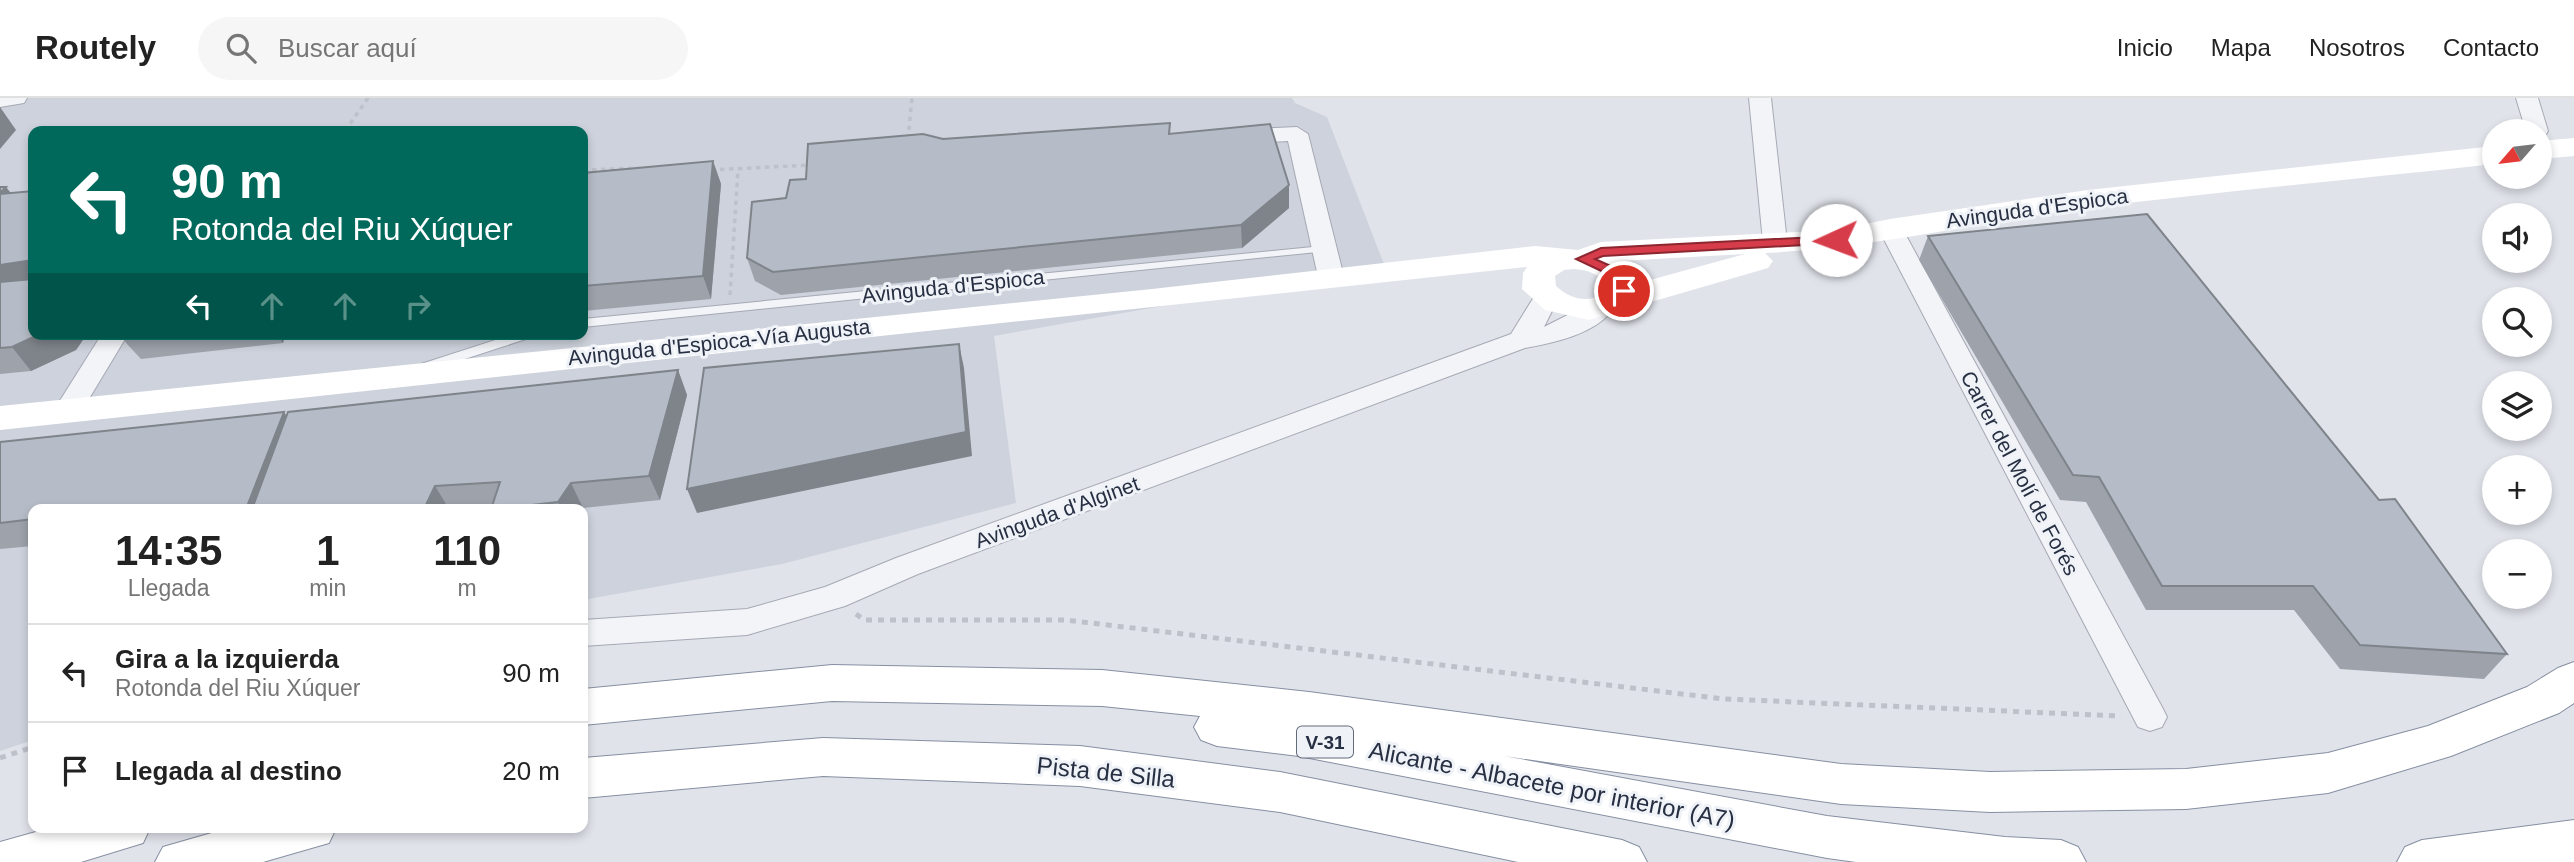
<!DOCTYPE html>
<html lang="es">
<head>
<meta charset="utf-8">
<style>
  body { margin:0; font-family:Arial,sans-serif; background:#f6f6f6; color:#222; height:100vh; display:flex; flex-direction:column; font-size:26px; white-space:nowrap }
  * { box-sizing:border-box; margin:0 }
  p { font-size:23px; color:#767676 }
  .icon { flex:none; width:38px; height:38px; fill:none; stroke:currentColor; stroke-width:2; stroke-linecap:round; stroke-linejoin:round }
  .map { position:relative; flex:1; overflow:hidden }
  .panel { position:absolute; left:28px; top:406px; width:560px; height:329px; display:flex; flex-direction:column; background:#fff; border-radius:14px; box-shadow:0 4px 10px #0003 }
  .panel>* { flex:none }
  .banner { position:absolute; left:28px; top:28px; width:560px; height:214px; border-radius:14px; box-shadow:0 4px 10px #0003; background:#00695c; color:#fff; overflow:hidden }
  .needle { width:46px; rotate:242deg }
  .tools { position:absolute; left:2482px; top:21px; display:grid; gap:14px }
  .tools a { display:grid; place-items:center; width:70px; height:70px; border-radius:50%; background:#fff; box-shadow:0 4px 10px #0003; font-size:35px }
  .pin { position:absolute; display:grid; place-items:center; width:60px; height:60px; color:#fff; margin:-30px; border:4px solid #fff; border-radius:50%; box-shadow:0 2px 7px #0007 }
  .me { position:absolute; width:77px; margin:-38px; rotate:268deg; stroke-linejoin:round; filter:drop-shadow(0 0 5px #0008) }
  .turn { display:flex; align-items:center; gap:24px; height:147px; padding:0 28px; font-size:32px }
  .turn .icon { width:91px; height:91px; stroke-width:2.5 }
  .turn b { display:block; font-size:49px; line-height:60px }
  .lanes { display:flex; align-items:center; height:66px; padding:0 28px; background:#0003; justify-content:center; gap:35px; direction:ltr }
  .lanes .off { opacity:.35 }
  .eta { display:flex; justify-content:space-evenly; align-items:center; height:119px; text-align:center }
  .eta b { font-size:42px; font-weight:800; line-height:49px }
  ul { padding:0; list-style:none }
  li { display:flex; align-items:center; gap:21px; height:98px; padding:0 28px; border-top:2px solid #e0e0e0 }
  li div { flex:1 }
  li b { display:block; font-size:26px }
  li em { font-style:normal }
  header { display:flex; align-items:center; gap:42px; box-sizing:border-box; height:98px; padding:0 35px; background:#fff; border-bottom:2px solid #e0e0e0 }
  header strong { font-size:33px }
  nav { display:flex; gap:38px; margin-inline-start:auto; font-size:24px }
  .search { width:490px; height:63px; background:#f6f6f6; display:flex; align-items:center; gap:18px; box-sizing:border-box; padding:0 24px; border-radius:38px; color:#767676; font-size:26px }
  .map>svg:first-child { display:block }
</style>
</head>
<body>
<header>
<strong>Routely</strong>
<div class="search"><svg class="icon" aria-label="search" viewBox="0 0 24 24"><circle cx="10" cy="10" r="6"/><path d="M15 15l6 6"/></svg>Buscar aquí</div>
<nav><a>Inicio</a><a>Mapa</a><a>Nosotros</a><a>Contacto</a></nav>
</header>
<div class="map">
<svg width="2574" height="764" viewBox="0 0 2574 764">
  <rect width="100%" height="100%" fill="#e0e3ea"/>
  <path fill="#cdd2dc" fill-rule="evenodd" d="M0 0H1292L1295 5 1327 19 1387 174 1331 178 994 238 1016 405 782 466 583 502V411H33V642L0 653ZM33 33H583V236H33Z"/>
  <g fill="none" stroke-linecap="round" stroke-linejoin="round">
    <defs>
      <g id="lane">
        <polygon points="1323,148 1329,151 1327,153 583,229 583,221"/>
        <polygon points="514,236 534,236 532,239 431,272 421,272 420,269 421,266"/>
      </g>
      <g id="street">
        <polygon points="0,0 27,0 24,5 0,9"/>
        <polygon points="1749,0 1771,0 1787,144 1784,149 1766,149 1763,144"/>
        <polygon points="2516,0 2538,0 2548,33 2545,38 2539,39 2539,33 2526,33"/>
        <polygon points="1297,29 1308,36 1345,183 1341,188 1323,188 1319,183 1288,43 1234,46 1223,39 1234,32"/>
        <polygon points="1890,123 1899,125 1902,130 2162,609 2167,619 2162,629 2150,633 2138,629 1878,130 1881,125"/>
        <path d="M1546 191 1555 194 1559 199 1544 229 1591 205H1609L1613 211C1596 236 1553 245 1525 250L918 476 845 508 747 537 583 548V522L747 511 825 489 896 460 1511 236 1537 194Z"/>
        <polygon points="102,236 128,236 78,319 68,321 58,319 54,312"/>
      </g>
      <g id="highway">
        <polygon points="2574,564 2574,605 2559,615 2451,658 2328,695 2186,711 1990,714 1841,706 1504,658 1827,718 2005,739 2061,742 2078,749 2086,764 1856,764 1827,760 1299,658 1217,648 1201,642 1194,629 1200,618 1102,608 832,603 583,627 583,591 832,567 1102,572 1309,594 1841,666 1990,674 2186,671 2328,655 2428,628 2527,589 2558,570"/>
        <polygon points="823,640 1080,648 1280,674 1622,742 1639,749 1647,764 1518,764 1280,714 1080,688 823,678 583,700 583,660"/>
        <polygon points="2574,722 2574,764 2397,764 2405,749 2422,742"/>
        <polygon points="50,730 150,730 143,745 81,764 0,764 0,744"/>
        <polygon points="229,730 336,730 329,745 263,764 155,764 163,749"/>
      </g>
    </defs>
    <use href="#lane" stroke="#a5a9b4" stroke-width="2"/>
    <use href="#street" stroke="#a5a9b4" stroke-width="2"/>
    <use href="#highway" stroke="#868fa1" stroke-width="2"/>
    <g stroke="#bec1c9" stroke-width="3.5" stroke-dasharray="4.5 4.5" stroke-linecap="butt">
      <polyline points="345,33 368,0"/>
      <polyline points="908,41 912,0"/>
      <polyline points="583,72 639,70"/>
      <polyline points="711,72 810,67"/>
      <polyline points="730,197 738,72"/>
    </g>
    <g stroke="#bec1c9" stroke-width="5" stroke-dasharray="6 6" stroke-linecap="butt">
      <polyline points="856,516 864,522 1066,522 1724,601 2121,618"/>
      <polyline points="0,660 33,649"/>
    </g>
    <use href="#lane" fill="#f3f4f8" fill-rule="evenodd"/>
    <use href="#street" fill="#f3f4f8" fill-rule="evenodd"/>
    <g fill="#fff" fill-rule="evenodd">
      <polygon points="2574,40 2574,58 2539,61 2539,43"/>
      <path d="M2494 48V66C2359 81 2224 93 2089 110 1981 124 1873 150 1765 155L1773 163 1768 170 1589 222 1545 212 1522 191 1523 175 1527 169 0 332V308L1152 191 1535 148 1578 152 1601 144 1836 132 1890 121 2088 92ZM1745 156 1639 185 1620 163ZM1574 171C1587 172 1597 175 1606 185L1605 195C1588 206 1570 201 1556 188L1555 178 1564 172Z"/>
    </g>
    <use href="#highway" fill="#fff" fill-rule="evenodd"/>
  </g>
  <g fill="#9da2ab">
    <polygon points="1171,36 1289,87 1289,110 1242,150 781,197 755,183 747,160 786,100 943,41"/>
    <polygon points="713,63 721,86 711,201 583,213 583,75"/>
    <polygon points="0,89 6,89 11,95 33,236 87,236 76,252 31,273 0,276"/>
    <polygon points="1928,138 2379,402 2507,556 2484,581 2340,571 2294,512 2146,512 2086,404 2060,402 1919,162"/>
    <polygon points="120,236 285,236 283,245 141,261 127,246"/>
    <polygon points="678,272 687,297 660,402 583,410 582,411 491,411 492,410 465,411 33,411 33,448 0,451 0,344 287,318"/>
  </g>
  <g fill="#7f848b">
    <polygon points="0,9 16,32 0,51"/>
    <polygon points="713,63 721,86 711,201 703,178"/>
    <polygon points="1289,87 1289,110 1242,150 1241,127"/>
    <polygon points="6,89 23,112 0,99 0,95"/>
    <polygon points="33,162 33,188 0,193 0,167"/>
    <polygon points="40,236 87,236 76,252 31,273 12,249"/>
    <polygon points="277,236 285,236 283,245"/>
    <polygon points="959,246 964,270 972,358 697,415 687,391"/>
    <polygon points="678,272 687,297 660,402 649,378"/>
    <polygon points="284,314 300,338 273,411 246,411"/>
    <polygon points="571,385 583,410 582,411 561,411 558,404"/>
    <polygon points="435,388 449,411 424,411"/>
  </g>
  <g fill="#b6bcc7" stroke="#7f848b" stroke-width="2">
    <polygon points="1170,25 1169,36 1270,26 1289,87 1241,127 773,174 747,160 752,104 786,100 790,82 806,81 808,46 923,36 943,41"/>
    <polygon points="713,63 703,178 583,188 583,75"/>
    <polygon points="0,89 6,89 0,95"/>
    <polygon points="33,93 33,162 0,167 0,96"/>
    <polygon points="2147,116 2379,402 2395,401 2507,556 2360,547 2313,488 2162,488 2099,379 2073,377 1928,138"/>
    <polygon points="33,181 33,236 40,236 12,249 0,250 0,184"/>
    <polygon points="959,246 966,334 687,391 704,270"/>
    <polygon points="678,272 649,378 571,385 558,404 498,411 491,411 500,384 435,388 424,411 252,411 288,314"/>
    <polygon points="284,314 246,411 33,411 33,421 0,425 0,344"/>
  </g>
  <polygon fill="#d73c4a" stroke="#8c2730" stroke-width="2" points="1836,138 1840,139 1840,145 1603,158 1595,161 1622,173 1631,193 1624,197 1617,193 1612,178 1576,161 1601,150"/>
  <g text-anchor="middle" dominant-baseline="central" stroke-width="6" stroke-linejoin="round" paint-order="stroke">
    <rect fill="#eff2f7" stroke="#636a78" stroke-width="2" x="1297" y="628.5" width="56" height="31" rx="5"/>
    <g font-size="19" font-weight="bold" fill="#272f42">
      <text x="1325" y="644">V-31</text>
    </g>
    <g font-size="21" fill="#272f42" stroke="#eff2f7">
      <text transform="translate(2037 110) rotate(-8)">Avinguda d'Espioca</text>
      <text transform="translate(953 188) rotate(-6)">Avinguda d'Espioca</text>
      <text transform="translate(719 244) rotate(-6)">Avinguda d'Espioca-Vía Augusta</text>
      <text transform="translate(2020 375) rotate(62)">Carrer del Molí de Forés</text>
      <text transform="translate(1057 414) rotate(-20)">Avinguda d'Alginet</text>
    </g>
    <g font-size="24" fill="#272f42" stroke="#eff2f7">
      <text transform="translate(1106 674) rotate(6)">Pista de Silla</text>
      <text transform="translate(1552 687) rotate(11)">Alicante - Albacete por interior (A7)</text>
    </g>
  </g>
</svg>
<div class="tools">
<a><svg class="needle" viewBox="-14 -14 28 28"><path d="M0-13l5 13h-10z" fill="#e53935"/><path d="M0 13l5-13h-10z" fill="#767676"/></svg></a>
<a><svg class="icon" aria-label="sound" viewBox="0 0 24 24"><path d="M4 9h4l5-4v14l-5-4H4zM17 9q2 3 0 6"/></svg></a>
<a><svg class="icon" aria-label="search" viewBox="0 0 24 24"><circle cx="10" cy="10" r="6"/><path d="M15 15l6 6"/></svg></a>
<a><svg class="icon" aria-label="layers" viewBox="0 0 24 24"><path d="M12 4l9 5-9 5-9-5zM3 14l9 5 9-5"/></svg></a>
<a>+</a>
<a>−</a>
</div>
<div class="pin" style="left:1624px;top:193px;background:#d93025"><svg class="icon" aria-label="arrive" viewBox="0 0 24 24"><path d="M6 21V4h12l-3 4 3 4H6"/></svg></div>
<svg class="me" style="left:1836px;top:142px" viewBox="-20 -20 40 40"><circle r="19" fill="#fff"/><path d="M0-13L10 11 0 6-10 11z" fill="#d73c4a"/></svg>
<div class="banner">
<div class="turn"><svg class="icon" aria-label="left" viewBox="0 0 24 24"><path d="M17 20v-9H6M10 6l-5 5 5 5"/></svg><div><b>90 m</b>Rotonda del Riu Xúquer</div></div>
<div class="lanes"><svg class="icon" aria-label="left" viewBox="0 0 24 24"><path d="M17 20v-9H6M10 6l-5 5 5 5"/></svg><svg class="icon off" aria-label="ahead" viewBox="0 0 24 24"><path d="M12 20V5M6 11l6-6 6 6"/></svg><svg class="icon off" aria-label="ahead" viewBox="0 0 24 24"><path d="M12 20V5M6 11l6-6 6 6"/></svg><svg class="icon off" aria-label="right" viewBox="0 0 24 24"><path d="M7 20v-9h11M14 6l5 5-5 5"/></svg></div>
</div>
<section class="panel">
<div class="eta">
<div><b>14:35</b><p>Llegada</p></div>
<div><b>1</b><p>min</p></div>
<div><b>110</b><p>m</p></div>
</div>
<ul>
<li><svg class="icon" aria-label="left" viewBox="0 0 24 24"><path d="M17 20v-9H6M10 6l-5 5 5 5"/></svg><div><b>Gira a la izquierda</b><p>Rotonda del Riu Xúquer</p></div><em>90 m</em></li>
<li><svg class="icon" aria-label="arrive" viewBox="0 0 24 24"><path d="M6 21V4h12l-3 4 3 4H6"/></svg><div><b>Llegada al destino</b></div><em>20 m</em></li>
</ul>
</section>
</div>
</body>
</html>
